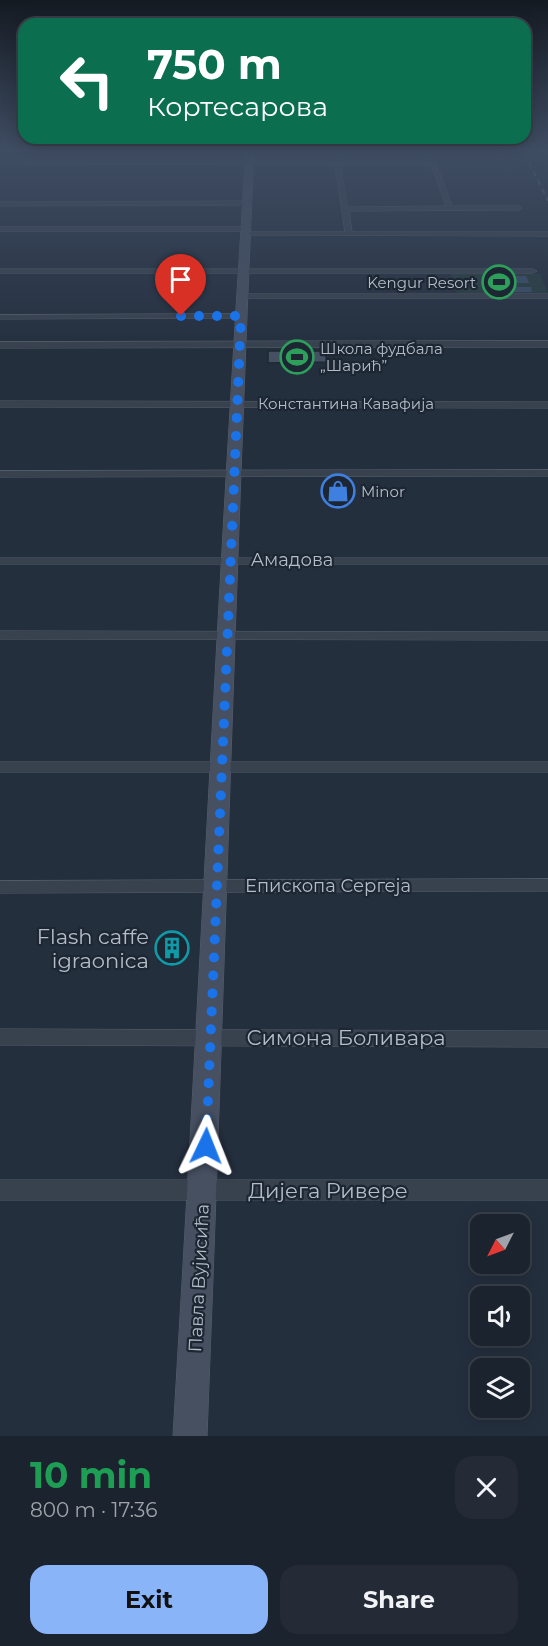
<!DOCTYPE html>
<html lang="en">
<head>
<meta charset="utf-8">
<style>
  body { margin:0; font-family:Montserrat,sans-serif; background:#242b36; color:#f1f3f6; height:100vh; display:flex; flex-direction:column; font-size:22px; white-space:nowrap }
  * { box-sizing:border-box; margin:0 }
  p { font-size:20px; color:#a0a4aa }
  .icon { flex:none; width:33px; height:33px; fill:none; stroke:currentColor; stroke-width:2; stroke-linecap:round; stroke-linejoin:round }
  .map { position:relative; height:1436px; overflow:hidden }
  .panel { display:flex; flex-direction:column; background:#1b232e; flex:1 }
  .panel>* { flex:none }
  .top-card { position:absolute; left:18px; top:18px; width:513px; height:126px; border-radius:18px; box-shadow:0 3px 15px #0003,0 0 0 2px #39404a; background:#0b6e4f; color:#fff; overflow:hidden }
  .needle { width:39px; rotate:228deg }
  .controls { position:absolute; left:470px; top:1214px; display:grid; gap:12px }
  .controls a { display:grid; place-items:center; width:60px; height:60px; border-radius:12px; background:#1b232e; box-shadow:0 3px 15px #0003,0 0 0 2px #39404a; font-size:30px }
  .pin { position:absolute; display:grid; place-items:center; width:51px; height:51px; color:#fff; margin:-62px -26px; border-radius:50% 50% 50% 0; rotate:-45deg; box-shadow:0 0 6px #0007 }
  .pin .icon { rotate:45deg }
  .me { position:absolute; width:66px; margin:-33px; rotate:2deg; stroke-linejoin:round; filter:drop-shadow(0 0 4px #0008) }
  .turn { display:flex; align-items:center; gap:21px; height:126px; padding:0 30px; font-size:27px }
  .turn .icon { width:78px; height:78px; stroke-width:2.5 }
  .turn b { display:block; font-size:42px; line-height:51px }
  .round { display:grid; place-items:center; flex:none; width:63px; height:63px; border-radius:18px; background:#242b36 }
  .head { display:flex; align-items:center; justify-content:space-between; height:102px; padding:0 30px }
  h1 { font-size:36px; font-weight:700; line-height:45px; color:#1e9e55 }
  .primary-button { display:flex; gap:12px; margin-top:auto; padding:12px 30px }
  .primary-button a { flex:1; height:69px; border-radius:18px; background:#8ab4f8; color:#111; font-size:24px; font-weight:700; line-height:69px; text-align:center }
  .primary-button a+a { background:#242b36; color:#f1f3f6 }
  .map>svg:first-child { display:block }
</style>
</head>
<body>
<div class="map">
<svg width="548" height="1436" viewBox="0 0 548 1436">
  <rect width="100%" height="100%" fill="#242f3e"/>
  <polygon fill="#263c3f" points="451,274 540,274 548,293 457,293"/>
  <polygon fill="#394c67" points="493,276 526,276 529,283 516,283 517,287 531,287 532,292 512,292 508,283 495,282"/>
  <g fill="#455162" stroke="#1f2835" stroke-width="1.5">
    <polygon points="268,351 325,351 327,362 268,363"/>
    <polygon points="161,934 184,934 183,961 159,962"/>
  </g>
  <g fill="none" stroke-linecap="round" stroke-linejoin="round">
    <defs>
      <g id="street">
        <path d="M333 149H339L341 161H429L425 149H431L452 206H519L522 208 519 210 349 211 352 232H548V236L243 235 245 232H345L335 165 0 164V160L335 161ZM341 165H431L446 206 348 207Z"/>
        <polygon points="467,149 479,149 508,157 505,159"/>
        <polygon points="0,202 248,201 251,203 248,205 0,206"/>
        <polygon points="0,227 245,227 248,229 245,231 0,231"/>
        <polygon points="0,269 533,269 537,271 533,273 0,273"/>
        <polygon points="243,294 548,294 548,298 240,298 240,294"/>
        <polygon points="244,314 245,316 241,318 0,319 0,315"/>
        <polygon points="548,341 548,347 0,348 0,342"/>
        <polygon points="0,401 548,402 548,408 0,407"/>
        <polygon points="548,470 548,476 0,477 0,471"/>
        <rect x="0" y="558" width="548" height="6"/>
        <polygon points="0,631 548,632 548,640 0,639"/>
        <rect x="0" y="762" width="548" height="10"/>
        <polygon points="548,879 548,891 0,893 0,881"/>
        <polygon points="0,1029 548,1031 548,1047 0,1045"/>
        <rect x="0" y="1180" width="548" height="20"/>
      </g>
      <path id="secondary" d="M246 149H254C235 578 224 1007 207 1436H173C199 1007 218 578 246 149Z"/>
    </defs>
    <use href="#street" stroke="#565f6c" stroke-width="1"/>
    <use href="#secondary" stroke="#565f6c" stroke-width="1"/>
    <use href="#street" fill="#38414e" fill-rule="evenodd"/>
    <use href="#secondary" fill="#465061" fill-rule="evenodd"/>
    <defs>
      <polyline id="rail" points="522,149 548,200"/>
    </defs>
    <use href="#rail" stroke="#5a6575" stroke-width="2"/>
    <use href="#rail" stroke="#1d2633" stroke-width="1.5" stroke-dasharray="5" stroke-linecap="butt"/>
  </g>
  <linearGradient id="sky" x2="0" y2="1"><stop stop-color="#141a22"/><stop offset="0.43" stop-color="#3f4d63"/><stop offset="1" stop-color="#3f4d63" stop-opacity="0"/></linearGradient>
  <rect width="548" height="350" fill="url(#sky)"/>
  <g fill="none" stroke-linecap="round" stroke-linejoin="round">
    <polyline stroke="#1a73e8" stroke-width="10" stroke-dasharray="0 18" points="181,316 241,316 206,1146"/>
  </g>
  <defs>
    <symbol id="stadium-ring" viewBox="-11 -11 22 22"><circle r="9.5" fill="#1d2633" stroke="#2e9e5b" stroke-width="1.5"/><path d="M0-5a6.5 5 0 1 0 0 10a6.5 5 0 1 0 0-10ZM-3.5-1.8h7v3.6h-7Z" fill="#2e9e5b"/></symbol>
    <symbol id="shop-ring" viewBox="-11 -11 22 22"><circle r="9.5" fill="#1d2633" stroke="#3f7fe0" stroke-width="1.5"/><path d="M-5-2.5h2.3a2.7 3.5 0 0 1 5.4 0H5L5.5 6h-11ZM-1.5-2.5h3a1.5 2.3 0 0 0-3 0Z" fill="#3f7fe0"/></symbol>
    <symbol id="building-ring" viewBox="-11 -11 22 22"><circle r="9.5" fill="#1d2633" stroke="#0f9aa8" stroke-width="1.5"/><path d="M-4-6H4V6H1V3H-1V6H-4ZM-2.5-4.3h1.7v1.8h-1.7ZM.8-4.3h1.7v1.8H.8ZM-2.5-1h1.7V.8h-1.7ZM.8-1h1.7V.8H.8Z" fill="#0f9aa8"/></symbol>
  </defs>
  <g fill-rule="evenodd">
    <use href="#stadium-ring" x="480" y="263" width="38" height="38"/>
    <use href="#stadium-ring" x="278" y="338" width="38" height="38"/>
    <use href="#shop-ring" x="319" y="472" width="38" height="38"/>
    <use href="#building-ring" x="153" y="929" width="38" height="38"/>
  </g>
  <g text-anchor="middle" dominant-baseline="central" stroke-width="4.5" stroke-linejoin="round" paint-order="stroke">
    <g font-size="15" fill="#b4bcc9" stroke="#1d2633" text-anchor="start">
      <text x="476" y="282" text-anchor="end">Kengur Resort</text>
      <text x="320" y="348">Школа фудбала<tspan x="320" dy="17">„Шарић”</tspan></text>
      <text x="361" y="491">Minor</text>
    </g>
    <g font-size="15" fill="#b4bcc9" stroke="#1d2633">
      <text x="346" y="403">Константина Кавафија</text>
    </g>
    <g font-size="18" fill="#b4bcc9" stroke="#1d2633">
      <text x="292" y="560">Амадова</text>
      <text x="328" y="886">Епископа Сергеја</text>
      <text transform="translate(199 1278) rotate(-87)">Павла Вујисића</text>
    </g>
    <g font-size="21" fill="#b4bcc9" stroke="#1d2633" text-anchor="end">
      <text x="149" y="936">Flash caffe<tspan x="149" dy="24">igraonica</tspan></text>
    </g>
    <g font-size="21" fill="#b4bcc9" stroke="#1d2633">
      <text x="346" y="1037">Симона Боливара</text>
      <text x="328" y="1190">Дијега Ривере</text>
    </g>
  </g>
</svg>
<div class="controls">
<a><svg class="needle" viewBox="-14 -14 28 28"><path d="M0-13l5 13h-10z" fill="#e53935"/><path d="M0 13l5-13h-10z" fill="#a0a4aa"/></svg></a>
<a><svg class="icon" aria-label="sound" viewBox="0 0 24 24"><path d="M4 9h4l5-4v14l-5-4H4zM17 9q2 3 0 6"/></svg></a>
<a><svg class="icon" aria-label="layers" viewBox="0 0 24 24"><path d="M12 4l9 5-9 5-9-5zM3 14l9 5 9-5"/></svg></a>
</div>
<div class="pin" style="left:181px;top:316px;background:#d93025"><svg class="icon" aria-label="arrive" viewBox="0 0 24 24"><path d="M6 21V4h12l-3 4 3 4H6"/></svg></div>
<svg class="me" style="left:206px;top:1146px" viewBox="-20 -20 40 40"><path d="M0-17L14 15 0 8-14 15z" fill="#1a73e8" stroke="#fff" stroke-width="4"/></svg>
<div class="top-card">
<div class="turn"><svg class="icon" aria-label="left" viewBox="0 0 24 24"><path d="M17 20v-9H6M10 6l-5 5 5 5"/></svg><div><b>750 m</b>Кортесарова</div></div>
</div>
</div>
<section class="panel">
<div class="head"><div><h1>10 min</h1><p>800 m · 17:36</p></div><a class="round"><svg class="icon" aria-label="close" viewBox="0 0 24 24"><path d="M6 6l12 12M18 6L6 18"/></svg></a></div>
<div class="primary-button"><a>Exit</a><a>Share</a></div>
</section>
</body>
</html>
